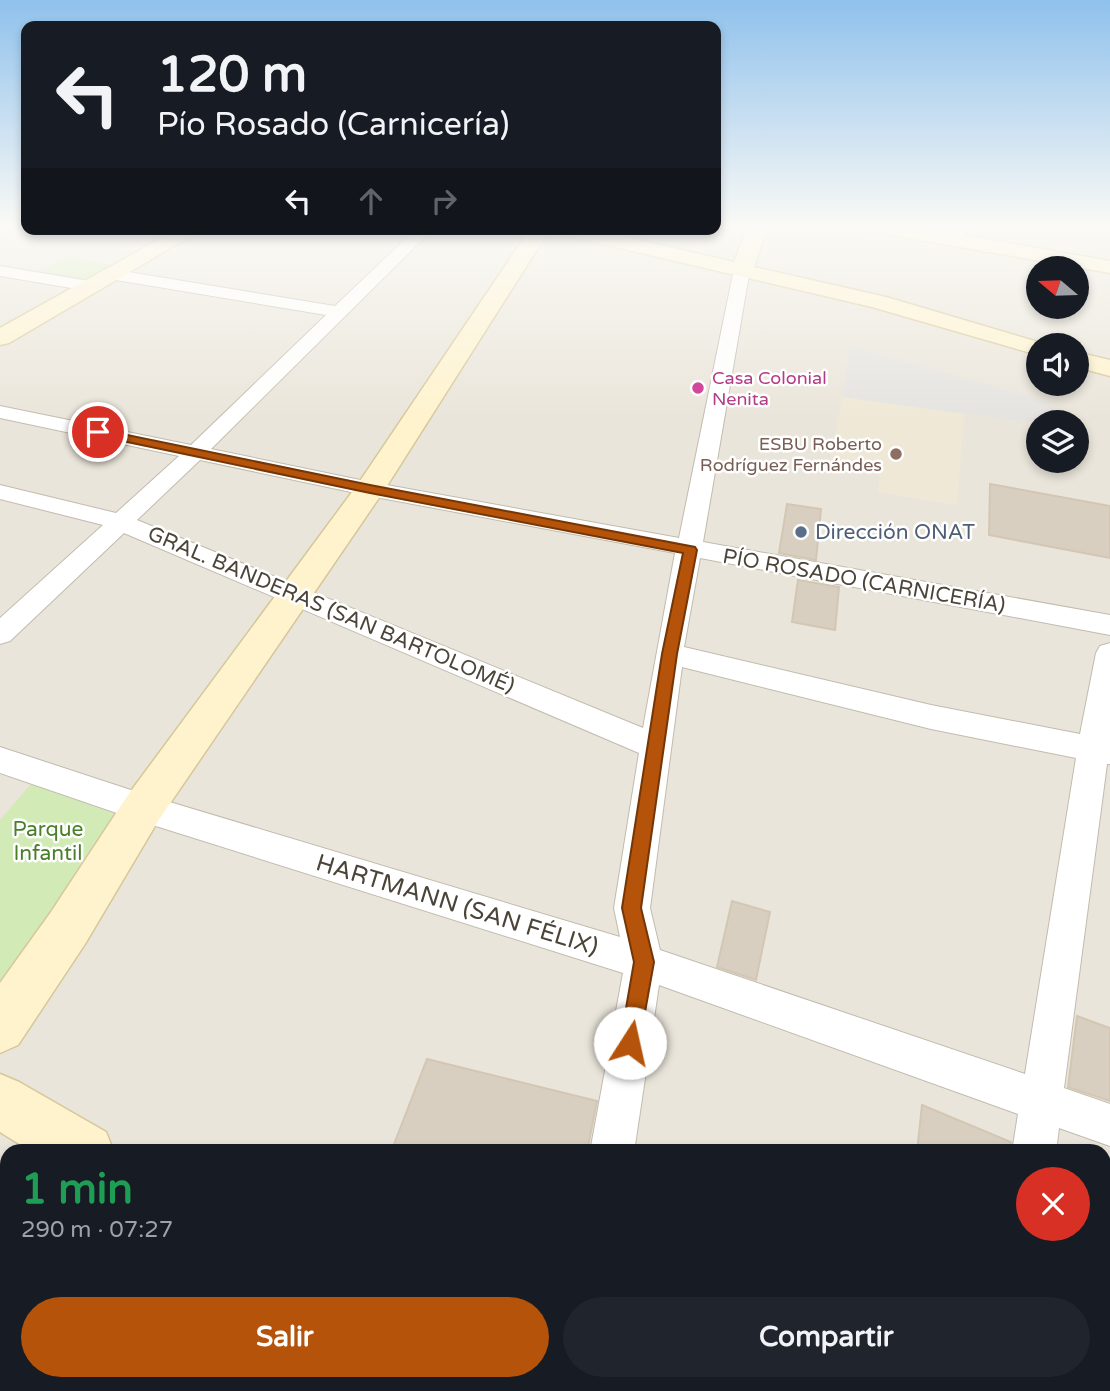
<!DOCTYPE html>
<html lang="es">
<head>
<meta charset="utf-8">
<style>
  body { margin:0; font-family:"Varela Round",sans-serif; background:#20242c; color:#f1f3f6; height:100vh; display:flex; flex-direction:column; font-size:26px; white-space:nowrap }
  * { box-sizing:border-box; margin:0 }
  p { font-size:23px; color:#9ea1a6 }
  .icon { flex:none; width:38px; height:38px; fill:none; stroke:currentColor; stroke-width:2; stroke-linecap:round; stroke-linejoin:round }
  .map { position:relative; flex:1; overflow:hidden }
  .panel { position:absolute; left:0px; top:1144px; width:1111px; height:247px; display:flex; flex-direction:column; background:#171b24; border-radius:21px 21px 0 0; box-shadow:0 4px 10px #0003 }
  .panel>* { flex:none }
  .top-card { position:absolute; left:21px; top:21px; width:700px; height:214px; border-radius:14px; box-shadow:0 4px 10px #0003; background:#171b24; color:#f1f3f6; overflow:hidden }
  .needle { width:46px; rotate:289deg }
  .buttons { position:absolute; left:1026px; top:256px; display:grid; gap:14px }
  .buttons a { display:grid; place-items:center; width:63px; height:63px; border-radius:50%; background:#171b24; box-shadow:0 4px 10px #0003; font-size:35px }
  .pin { position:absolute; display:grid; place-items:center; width:60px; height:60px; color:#fff; margin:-30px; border:4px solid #fff; border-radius:50%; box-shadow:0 2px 7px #0007 }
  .me { position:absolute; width:77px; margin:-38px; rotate:10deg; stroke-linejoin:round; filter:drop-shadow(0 0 5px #0008) }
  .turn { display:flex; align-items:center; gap:24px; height:147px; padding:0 21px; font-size:32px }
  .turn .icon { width:91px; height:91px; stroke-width:2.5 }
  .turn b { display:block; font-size:49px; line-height:60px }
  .lanes { display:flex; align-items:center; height:66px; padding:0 21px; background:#0003; justify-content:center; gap:35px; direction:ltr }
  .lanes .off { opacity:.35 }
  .round { display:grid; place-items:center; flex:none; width:74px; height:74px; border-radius:37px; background:#20242c }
  .headline { display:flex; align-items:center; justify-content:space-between; height:119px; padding:0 21px }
  h1 { font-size:42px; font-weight:800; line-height:52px; color:#1e9e55 }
  .primary-button { display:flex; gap:14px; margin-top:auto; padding:14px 21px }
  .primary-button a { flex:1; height:80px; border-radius:42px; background:#b45309; color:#fff; font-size:28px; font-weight:800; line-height:80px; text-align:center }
  .primary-button a+a { background:#20242c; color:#f1f3f6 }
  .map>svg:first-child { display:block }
</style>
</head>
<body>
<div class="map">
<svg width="1110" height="1391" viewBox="0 0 1110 1391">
  <rect width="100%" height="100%" fill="#f6f3ec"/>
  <path fill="#eae5da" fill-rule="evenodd" d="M0 225H26V229H716V225H1110V1391H0ZM1038 268H1076V306H1038ZM1038 345H1076V383H1038ZM1038 422H1076V460H1038ZM7 1152H1104V1384H7Z"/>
  <polygon fill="#efe8d6" points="843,397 964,414 957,505 878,492 880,467 830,459"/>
  <g fill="#d2eab5">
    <polygon points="69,257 116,266 87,283 37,273"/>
    <polygon points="31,784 124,817 0,992 0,820"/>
  </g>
  <polygon fill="#e5e3e0" points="850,346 1049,402 1061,422 1038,423 989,417 843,397"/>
  <g fill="#d8cfc1" stroke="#d3c7b4" stroke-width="2">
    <polygon points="990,484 1110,506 1110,558 989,535"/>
    <polygon points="787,504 821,509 816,560 779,553"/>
    <polygon points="798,580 839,587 835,630 792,622"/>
    <polygon points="732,901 770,912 756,980 717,967"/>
    <polygon points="1077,1016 1110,1028 1110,1101 1068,1087"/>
    <polygon points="427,1059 597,1101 587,1152 391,1152"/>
    <polygon points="922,1105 1011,1142 1009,1152 917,1152"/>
  </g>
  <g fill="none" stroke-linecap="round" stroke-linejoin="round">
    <defs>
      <g id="street">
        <polygon points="956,225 971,225 958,243 946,243 944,240"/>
        <path d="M416 229H433L211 449 370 482 679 538 734 269 742 264 750 269 703 542 1110 615V635L700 558 684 647 931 705 1080 734 1096 653 1100 646 1110 643V764H1107L1064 1088 1110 1104V1146L1059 1128 1056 1152H1012L1018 1114 659 985 634 1152H590L623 973 143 822 0 773V747L143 794 620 937 614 908 639 753 124 533 10 641 0 644V618L103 525 0 499V485L116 513 179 456 0 418V406L191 445 326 315 110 279 102 274 104 270 110 269 335 306ZM200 460 370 496 675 553 643 728 137 520ZM682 667 931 729 1076 758 1025 1074 660 950 650 908Z"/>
        <polygon points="0,266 89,281 98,286 89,291 0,276"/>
        <polygon points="547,1384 597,1384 596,1391 546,1391"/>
        <polygon points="980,1384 1030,1384 1030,1391 978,1391"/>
      </g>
      <g id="secondary">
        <polygon points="748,225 768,225 754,267 886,297 1048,345 1038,345 1038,355 872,307 564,235 554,229 591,229 734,262"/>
        <polygon points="858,225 905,225 1110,261 1110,273 868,231"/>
        <polygon points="178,229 203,229 9,343 0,345 0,328"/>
        <polygon points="530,229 550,229 385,489 158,821 85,944 18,1045 0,1053 0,983 51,912 128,795 358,484"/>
        <polygon points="1076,352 1110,360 1110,376 1076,367"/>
        <polygon points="0,1074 19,1082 106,1132 114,1152 32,1152 0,1132"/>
        <polygon points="450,1384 525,1384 528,1391 453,1391"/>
      </g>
    </defs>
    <use href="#street" stroke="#c2bbae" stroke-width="2"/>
    <use href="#secondary" stroke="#d6c79b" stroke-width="3"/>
    <use href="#street" fill="#fff" fill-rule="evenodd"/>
    <use href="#secondary" fill="#fff3cd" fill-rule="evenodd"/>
  </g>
  <linearGradient id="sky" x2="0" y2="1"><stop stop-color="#8fc1ec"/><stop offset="0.54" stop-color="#fbfaf6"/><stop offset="1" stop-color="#fbfaf6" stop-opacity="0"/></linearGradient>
  <rect width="1110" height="420" fill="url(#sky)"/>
  <polygon fill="#b45309" stroke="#753606" stroke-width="2" points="98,429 370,485 695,547 697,550 677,654 641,908 654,962 638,1051 630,1054 623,1051 620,1043 634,962 622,908 662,654 683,553 370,493 94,435 92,432"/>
  <circle fill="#d1479c" stroke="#fff" stroke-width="2.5" cx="698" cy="388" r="7"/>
  <circle fill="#8d6e63" stroke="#fff" stroke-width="2.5" cx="896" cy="454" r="7"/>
  <circle fill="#5c6f8a" stroke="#fff" stroke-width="2.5" cx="801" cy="532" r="7"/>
  <g text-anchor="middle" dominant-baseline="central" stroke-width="5" stroke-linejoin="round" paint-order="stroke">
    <g font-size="18" fill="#b23c85" stroke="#fff" text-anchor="start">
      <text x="712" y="378">Casa Colonial<tspan x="712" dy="21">Nenita</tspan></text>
    </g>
    <g font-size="18" fill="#785e54" stroke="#fff" text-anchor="end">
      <text x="882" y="444">ESBU Roberto<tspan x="882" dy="21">Rodríguez Fernándes</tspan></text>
    </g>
    <g font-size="21" fill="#4e5e75" stroke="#fff" text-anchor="start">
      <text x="815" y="532">Dirección ONAT</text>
    </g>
    <g font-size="21" fill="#4b4439" stroke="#fff">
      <text transform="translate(864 581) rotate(10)">PÍO ROSADO (CARNICERÍA)</text>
      <text transform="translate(331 610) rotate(23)">GRAL. BANDERAS (SAN BARTOLOMÉ)</text>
    </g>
    <g font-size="21" fill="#4a7f2a" stroke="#fff">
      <text x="48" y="829">Parque<tspan x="48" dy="24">Infantil</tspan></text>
    </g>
    <g font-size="24" fill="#4b4439" stroke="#fff">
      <text transform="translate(457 905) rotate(17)">HARTMANN (SAN FÉLIX)</text>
    </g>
  </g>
</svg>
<div class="buttons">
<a><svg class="needle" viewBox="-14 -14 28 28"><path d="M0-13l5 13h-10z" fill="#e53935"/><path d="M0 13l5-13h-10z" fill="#9ea1a6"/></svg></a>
<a><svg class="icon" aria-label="sound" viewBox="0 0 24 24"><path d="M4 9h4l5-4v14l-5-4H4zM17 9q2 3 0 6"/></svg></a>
<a><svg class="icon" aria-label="layers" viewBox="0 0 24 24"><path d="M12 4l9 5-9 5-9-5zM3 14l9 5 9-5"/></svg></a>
</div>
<div class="pin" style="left:98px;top:432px;background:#d93025"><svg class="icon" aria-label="arrive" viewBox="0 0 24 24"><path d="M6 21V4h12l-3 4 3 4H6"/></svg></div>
<svg class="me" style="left:630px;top:1043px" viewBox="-20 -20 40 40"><circle r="19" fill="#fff"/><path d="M0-13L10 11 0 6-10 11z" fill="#b45309"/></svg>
<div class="top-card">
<div class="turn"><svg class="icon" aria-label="left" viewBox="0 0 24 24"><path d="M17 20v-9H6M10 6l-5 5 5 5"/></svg><div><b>120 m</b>Pío Rosado (Carnicería)</div></div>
<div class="lanes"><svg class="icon" aria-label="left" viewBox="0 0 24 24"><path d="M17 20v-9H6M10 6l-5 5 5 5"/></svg><svg class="icon off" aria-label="ahead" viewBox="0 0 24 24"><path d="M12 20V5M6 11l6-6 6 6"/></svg><svg class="icon off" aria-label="right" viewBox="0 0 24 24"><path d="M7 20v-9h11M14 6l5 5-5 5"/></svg></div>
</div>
<section class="panel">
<div class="headline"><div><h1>1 min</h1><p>290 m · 07:27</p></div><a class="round" style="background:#d93025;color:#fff"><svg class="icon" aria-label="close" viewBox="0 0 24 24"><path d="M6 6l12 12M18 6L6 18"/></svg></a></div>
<div class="primary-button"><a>Salir</a><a>Compartir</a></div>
</section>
</div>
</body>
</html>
